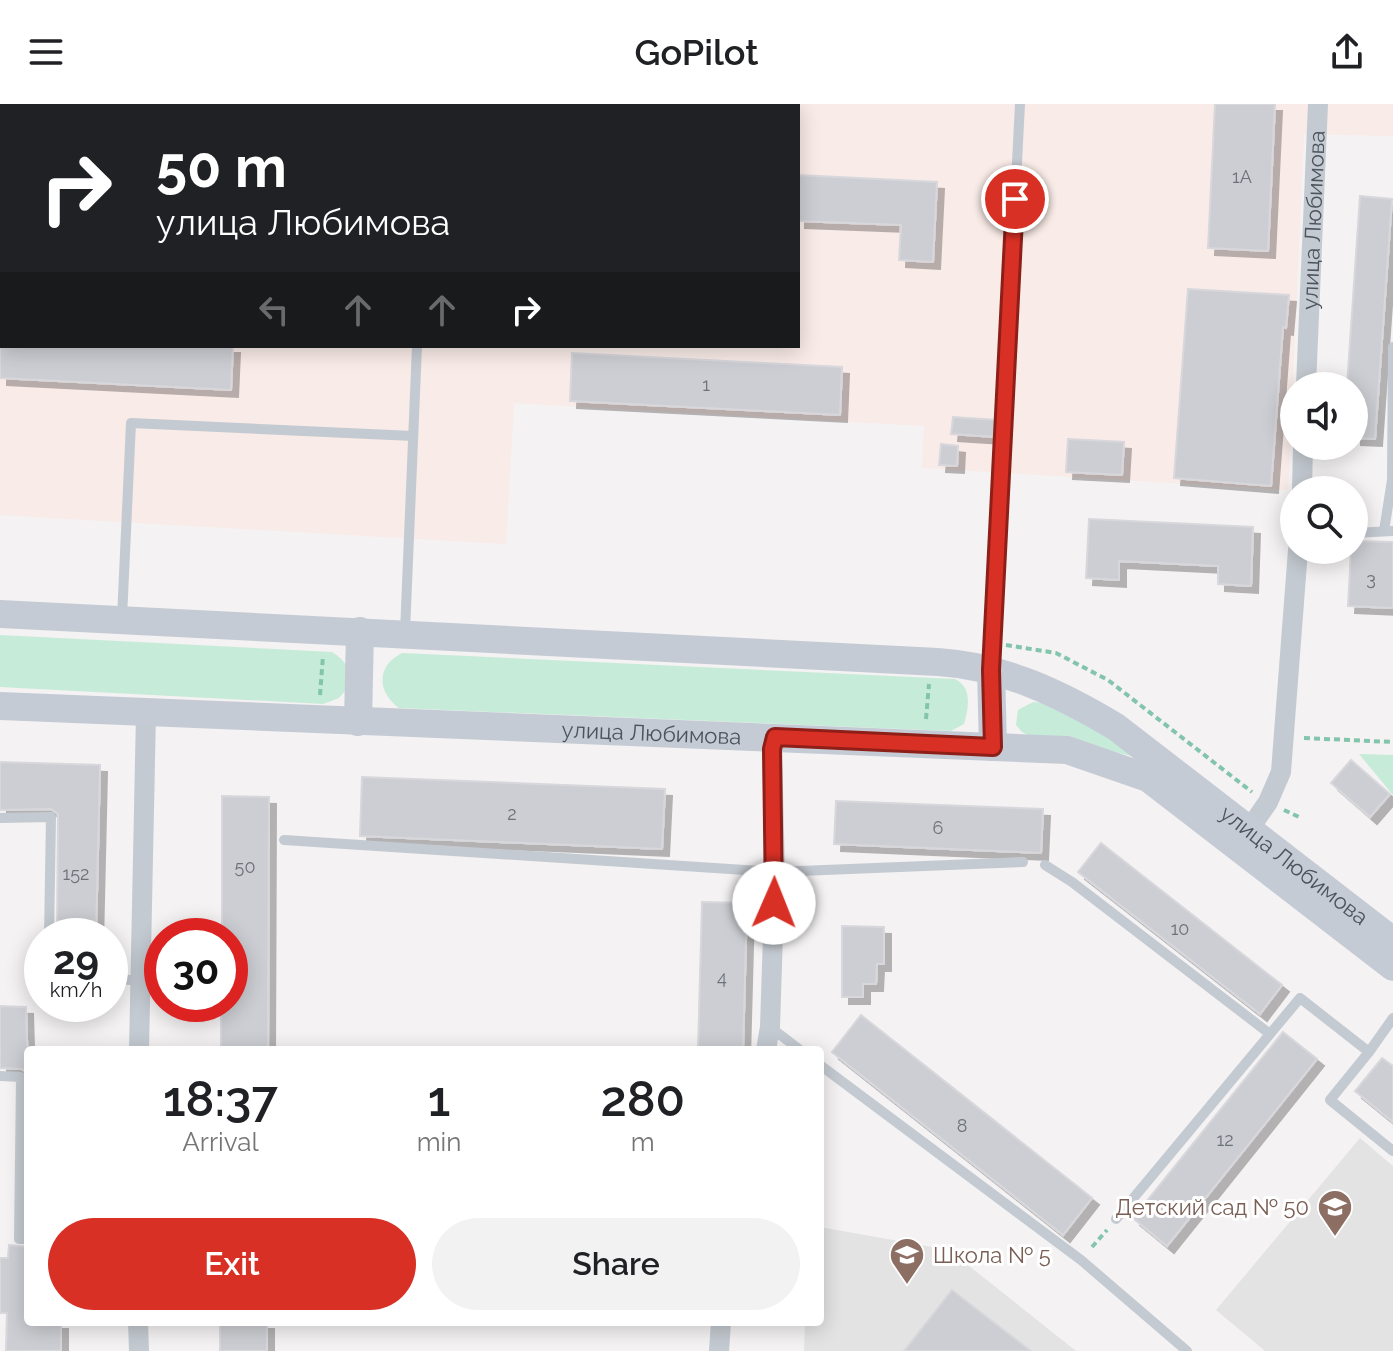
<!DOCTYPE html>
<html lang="en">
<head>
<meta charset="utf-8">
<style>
  body { margin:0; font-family:Raleway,sans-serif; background:#f2f2f2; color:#202124; height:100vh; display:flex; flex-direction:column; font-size:30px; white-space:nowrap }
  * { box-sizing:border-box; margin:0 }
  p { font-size:26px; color:#757577 }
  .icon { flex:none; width:44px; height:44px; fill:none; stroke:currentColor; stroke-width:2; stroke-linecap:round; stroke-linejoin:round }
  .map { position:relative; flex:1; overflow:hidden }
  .details { position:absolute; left:24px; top:942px; width:800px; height:280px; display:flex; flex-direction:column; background:#fff; border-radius:8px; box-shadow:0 4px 20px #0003 }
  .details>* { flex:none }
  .hud { position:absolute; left:0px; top:0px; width:800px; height:244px; box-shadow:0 4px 20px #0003; background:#202124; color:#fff; overflow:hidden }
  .buttons { position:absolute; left:1280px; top:268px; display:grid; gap:16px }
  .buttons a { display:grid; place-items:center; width:88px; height:88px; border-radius:50%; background:#fff; box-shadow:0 4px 20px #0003; font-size:40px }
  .speed { position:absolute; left:24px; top:814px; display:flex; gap:16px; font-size:40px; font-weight:700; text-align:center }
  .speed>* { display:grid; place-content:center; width:104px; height:104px; border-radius:50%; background:#fff; box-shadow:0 4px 20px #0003; line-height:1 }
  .speed small { font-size:20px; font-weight:400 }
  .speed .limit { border:12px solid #d22; background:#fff; color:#111 }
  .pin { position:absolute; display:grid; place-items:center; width:68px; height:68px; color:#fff; margin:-34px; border:4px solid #fff; border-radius:50%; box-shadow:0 2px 8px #0007 }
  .me { position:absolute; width:88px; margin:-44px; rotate:1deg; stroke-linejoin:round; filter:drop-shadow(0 0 6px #0008) }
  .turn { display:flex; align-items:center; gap:28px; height:168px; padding:0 24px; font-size:36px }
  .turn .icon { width:104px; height:104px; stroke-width:2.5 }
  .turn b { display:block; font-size:56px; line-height:68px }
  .lanes { display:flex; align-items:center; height:76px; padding:0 24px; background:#0003; justify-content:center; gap:40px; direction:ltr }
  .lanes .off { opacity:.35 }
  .eta { display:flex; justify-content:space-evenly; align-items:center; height:136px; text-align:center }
  .eta b { font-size:48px; font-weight:600; line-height:56px }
  .button { display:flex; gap:16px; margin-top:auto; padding:16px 24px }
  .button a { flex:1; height:92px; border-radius:48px; background:#d93025; color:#fff; font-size:32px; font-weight:600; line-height:92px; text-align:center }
  .button a+a { background:#f2f2f2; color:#202124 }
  header { display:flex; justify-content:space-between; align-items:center; height:104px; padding:0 24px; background:#fff; font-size:36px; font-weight:600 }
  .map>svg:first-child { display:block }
</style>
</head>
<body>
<header><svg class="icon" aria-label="menu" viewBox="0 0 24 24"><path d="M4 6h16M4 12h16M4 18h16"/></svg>GoPilot<svg class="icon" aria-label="share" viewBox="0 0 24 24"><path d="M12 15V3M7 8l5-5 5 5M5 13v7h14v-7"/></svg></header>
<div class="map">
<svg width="1393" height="1247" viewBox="0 0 1393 1247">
  <defs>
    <filter id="shadow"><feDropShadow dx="7" dy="7" stdDeviation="0" flood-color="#0004"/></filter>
  </defs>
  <rect width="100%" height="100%" fill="#f4f2f2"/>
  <g fill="#e4e3e3">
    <polygon points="1360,1034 1393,1062 1393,1247 1265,1247 1216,1206"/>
    <polygon points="820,1123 949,1146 1076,1247 804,1247 805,1218 820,1218"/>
  </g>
  <path fill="#f9ebe7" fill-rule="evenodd" d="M0 0H1393V32L1304 30 1288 386 922 364 924 322 514 299 506 440 0 411ZM2 2H798V242H2Z"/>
  <g fill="#c7ebd9">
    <path d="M0 531 332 548C346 557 350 564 350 581L339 594 323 600 0 583Z"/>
    <path d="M402 549 955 575C972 583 969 603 964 620L951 627 399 604C377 588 376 562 402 549Z"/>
    <path d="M1033 598C1064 598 1110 635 1135 653L1087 641 1030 632 1022 628 1016 621 1018 606Z"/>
    <polygon points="1359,650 1393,651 1393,691"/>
  </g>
  <g fill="#cdced3" stroke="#d7d7dc" stroke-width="2" filter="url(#shadow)">
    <polygon points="1215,0 1275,0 1268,147 1208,144"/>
    <polygon points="798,71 937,78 933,158 899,156 901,121 798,117"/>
    <polygon points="1360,92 1392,95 1375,335 1354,334 1354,282 1347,282"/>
    <polygon points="1188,185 1289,191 1286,224 1283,223 1271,382 1174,374"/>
    <polygon points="0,242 233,242 231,286 0,274"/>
    <polygon points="572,249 842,263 840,311 570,297"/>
    <polygon points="953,313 996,316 995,333 951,330"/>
    <polygon points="1068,335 1124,338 1122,371 1066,368"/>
    <polygon points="941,340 958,342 957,362 939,361"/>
    <polygon points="1089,415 1253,423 1251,482 1218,480 1218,462 1119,457 1119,476 1086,474"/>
    <polygon points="1354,437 1393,438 1393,504 1348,502 1351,446 1354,446"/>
    <polygon points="1351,656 1390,690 1370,713 1331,679"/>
    <polygon points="0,658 100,661 96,832 57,831 58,710 51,705 0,706"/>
    <polygon points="362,673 665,685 662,745 360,732"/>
    <polygon points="222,692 269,693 268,946 221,946 221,900 230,900 230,832 222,832"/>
    <polygon points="836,697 1043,705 1041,749 834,740"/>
    <polygon points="1101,739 1282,881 1260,910 1078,768"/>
    <polygon points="702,798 747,799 743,946 698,946"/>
    <polygon points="842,822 884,823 884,860 877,860 876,880 863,880 863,893 842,893"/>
    <polygon points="0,902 26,903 28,968 21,965 0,964"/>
    <polygon points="861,911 1092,1094 1063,1131 832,948"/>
    <polygon points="1283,928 1317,955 1167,1142 1133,1114"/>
    <polygon points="1382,954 1393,962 1393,1018 1355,987"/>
    <polygon points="9,1141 28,1143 28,1218 61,1218 61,1247 6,1247 7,1209 0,1209 0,1154 8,1154"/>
    <polygon points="952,1186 1031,1247 904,1247"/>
    <rect x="220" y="1218" width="47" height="29"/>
  </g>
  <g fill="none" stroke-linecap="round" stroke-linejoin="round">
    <g stroke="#83c5ac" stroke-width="4" stroke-dasharray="6 4" stroke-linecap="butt">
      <polyline points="1006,541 1056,549 1108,576 1252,688"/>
      <polyline points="320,591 323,552"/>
      <polyline points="926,615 929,580"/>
      <polyline points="1304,634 1393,638"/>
      <polyline points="1284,706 1299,713"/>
      <polyline points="1092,1143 1107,1126"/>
    </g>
    <g stroke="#c4cad1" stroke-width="10">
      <polyline points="491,2 491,0"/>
      <polyline points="1384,427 1392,376 1393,243"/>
      <polyline points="1354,429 1393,427"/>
      <polyline points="122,514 131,319 413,332"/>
      <polyline points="405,528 417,242"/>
      <polyline points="991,564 1020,0"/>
      <polyline points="0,714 51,713 49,832"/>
      <polyline points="284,736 775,768 1023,758"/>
      <polyline points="1045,761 1072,778 1270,930"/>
      <polyline points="110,874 140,877"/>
      <polyline points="1393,914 1369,948 1330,996 1393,1047"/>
      <polyline points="770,923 800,946"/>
      <polyline points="820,961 1081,1156 1187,1247"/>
      <polyline points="0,972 21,973 19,1135 28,1135"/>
      <polyline points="1116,1115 1300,894 1369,948"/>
    </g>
    <g stroke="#c4cad1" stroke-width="20">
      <path id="s1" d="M1306 282 1318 0"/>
      <polyline points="1302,386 1303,342"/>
      <polyline points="1241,737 1268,698 1281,668 1298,446"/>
      <polyline points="139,946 146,609"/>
      <polyline points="766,946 770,923 775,768 772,645 775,633"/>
      <polyline points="138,1218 139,1247"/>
      <polyline points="719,1247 721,1218"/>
    </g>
    <g stroke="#c5cbd5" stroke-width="28">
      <path id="s2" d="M0 510 938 558C1003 562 1061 590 1116 623L1393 837"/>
      <polyline points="991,566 993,643"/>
      <path id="s3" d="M0 602 1067 646 1148 674 1393 863"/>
      <polyline points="358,618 360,527"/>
    </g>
  </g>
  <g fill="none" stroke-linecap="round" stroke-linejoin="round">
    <defs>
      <polyline id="route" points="774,799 772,645 775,633 993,643 991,566 1015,95"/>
    </defs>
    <use href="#route" stroke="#8d1f18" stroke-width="20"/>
    <use href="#route" stroke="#d93025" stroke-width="14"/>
  </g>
  <defs>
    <symbol id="school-pin" viewBox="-11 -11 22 30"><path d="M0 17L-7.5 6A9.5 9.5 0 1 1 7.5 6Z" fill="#8d6e63" stroke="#fff"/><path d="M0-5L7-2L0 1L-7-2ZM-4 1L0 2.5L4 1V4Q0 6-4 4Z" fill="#fff"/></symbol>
  </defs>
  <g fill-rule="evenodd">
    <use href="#school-pin" x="1315" y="1083" width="40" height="54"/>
    <use href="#school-pin" x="887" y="1131" width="40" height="54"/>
  </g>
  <g text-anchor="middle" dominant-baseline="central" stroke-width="6" stroke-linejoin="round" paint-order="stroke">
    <g font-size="18" fill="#6c727a">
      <text x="1242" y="72">1А</text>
      <text x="706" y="280">1</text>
      <text x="1371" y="474">3</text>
      <text x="512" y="709">2</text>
      <text x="938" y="723">6</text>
      <text x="245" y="762">50</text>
      <text x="76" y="769">152</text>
      <text x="1180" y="824">10</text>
      <text x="722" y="873">4</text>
      <text x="962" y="1021">8</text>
      <text x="1225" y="1035">12</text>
    </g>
    <g font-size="22" fill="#4c535d" stroke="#fff">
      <text stroke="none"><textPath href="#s1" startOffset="166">улица Любимова</textPath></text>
      <text stroke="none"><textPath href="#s3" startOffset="652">улица Любимова</textPath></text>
      <text stroke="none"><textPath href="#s2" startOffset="1356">улица Любимова</textPath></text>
    </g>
    <g font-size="22" fill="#785e54" stroke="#fff" text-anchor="end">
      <text x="1309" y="1103">Детский сад № 50</text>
      <text x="933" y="1151" text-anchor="start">Школа № 5</text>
    </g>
  </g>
</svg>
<div class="buttons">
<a><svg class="icon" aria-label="sound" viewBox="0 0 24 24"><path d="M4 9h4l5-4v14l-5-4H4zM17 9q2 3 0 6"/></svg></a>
<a><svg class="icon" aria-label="search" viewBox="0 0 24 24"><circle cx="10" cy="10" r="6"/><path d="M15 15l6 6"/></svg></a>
</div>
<div class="speed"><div>29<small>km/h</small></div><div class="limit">30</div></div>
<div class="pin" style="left:1015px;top:95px;background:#d93025"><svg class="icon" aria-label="arrive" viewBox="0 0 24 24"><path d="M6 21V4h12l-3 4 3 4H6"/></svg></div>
<svg class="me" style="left:774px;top:799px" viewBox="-20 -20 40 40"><circle r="19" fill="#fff"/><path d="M0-13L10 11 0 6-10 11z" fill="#d93025"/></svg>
<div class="hud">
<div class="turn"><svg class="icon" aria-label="right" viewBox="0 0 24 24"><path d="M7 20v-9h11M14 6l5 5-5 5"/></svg><div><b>50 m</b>улица Любимова</div></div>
<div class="lanes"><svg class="icon off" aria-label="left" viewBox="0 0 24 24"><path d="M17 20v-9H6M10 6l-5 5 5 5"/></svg><svg class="icon off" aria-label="ahead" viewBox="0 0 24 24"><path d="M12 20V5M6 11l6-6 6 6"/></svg><svg class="icon off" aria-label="ahead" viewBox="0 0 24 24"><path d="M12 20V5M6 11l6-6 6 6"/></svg><svg class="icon" aria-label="right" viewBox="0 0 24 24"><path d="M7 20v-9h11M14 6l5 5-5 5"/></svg></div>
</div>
<section class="details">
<div class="eta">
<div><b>18:37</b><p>Arrival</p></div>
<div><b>1</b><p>min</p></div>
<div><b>280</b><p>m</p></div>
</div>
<div class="button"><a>Exit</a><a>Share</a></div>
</section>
</div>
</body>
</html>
